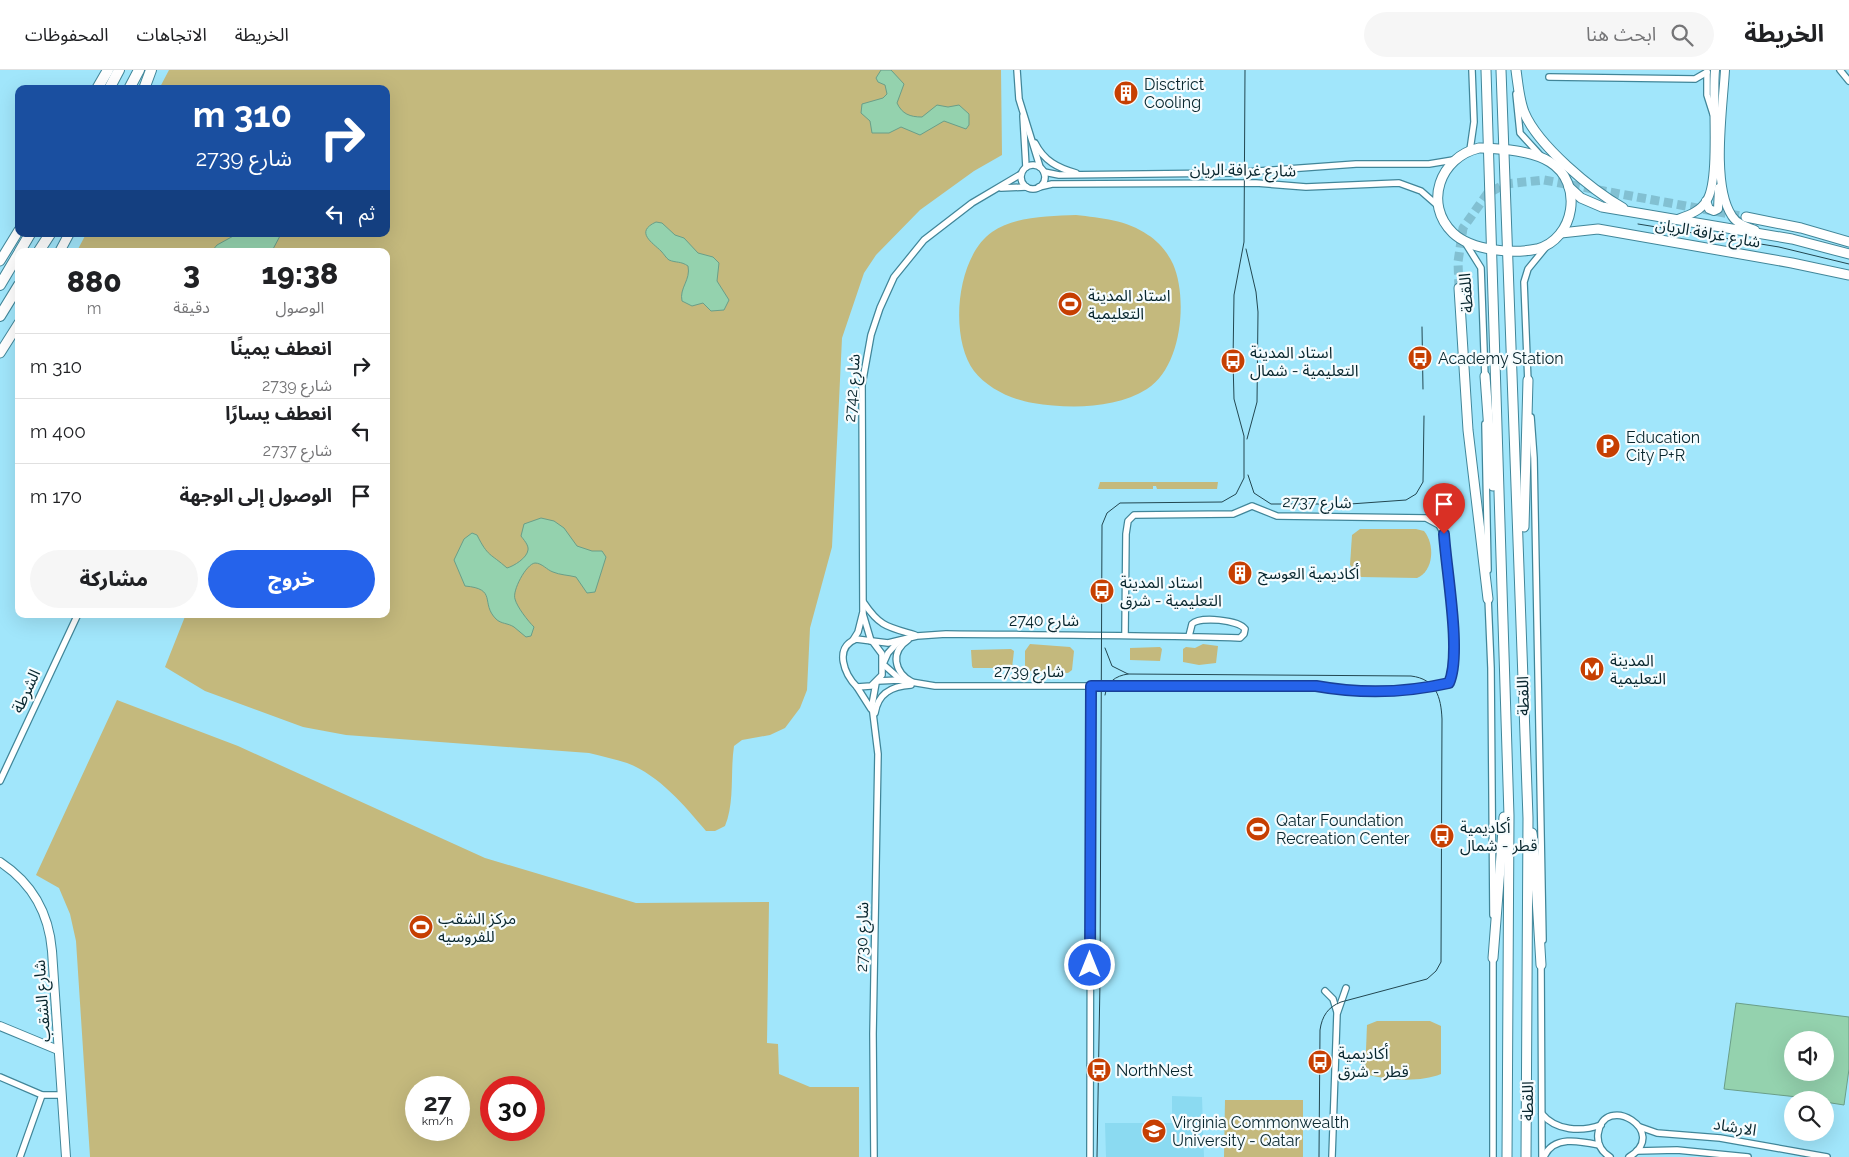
<!DOCTYPE html>
<html lang="ar">
<head>
<meta charset="utf-8">
<style>
  body { margin:0; font-family:Raleway,"Noto Sans Arabic",sans-serif; background:#f6f6f6; color:#202124; direction:rtl; height:100vh; display:flex; flex-direction:column; font-size:19px; white-space:nowrap }
  * { box-sizing:border-box; margin:0 }
  p { font-size:16px; color:#757577 }
  .icon { flex:none; width:28px; height:28px; fill:none; stroke:currentColor; stroke-width:2; stroke-linecap:round; stroke-linejoin:round }
  .map { position:relative; flex:1; overflow:hidden; direction:ltr }
  .drawer { position:absolute; left:15px; top:178px; width:375px; height:370px; display:flex; flex-direction:column; background:#fff; border-radius:10px; box-shadow:0 5px 20px #0002; direction:rtl }
  .drawer>* { flex:none }
  .guide { position:absolute; left:15px; top:15px; width:375px; height:152px; border-radius:10px; box-shadow:0 5px 20px #0002; direction:rtl; background:#1a4fa0; color:#fff; overflow:hidden }
  .fabs { position:absolute; left:1784px; top:961px; display:grid; gap:10px }
  .fabs a { display:grid; place-items:center; width:50px; height:50px; border-radius:50%; background:#fff; box-shadow:0 5px 20px #0002; font-size:25px }
  .speed { position:absolute; left:405px; top:1006px; display:flex; gap:10px; font-size:25px; font-weight:700; text-align:center }
  .speed>* { display:grid; place-content:center; width:65px; height:65px; border-radius:50%; background:#fff; box-shadow:0 5px 20px #0002; line-height:1 }
  .speed small { font-size:12px; font-weight:400 }
  .speed .limit { border:8px solid #d22; background:#fff; color:#111 }
  .pin { position:absolute; display:grid; place-items:center; width:42px; height:42px; color:#fff; margin:-51px -21px; border-radius:50% 50% 50% 0; rotate:-45deg; box-shadow:0 0 5px #0007 }
  .pin .icon { rotate:45deg }
  .me { position:absolute; width:55px; margin:-28px; rotate:0deg; stroke-linejoin:round; filter:drop-shadow(0 0 4px #0008) }
  .turn { display:flex; align-items:center; gap:18px; height:105px; padding:0 15px; font-size:22px }
  .turn .icon { width:65px; height:65px; stroke-width:2.5 }
  .turn b { display:block; font-size:35px; line-height:42px }
  .then { display:flex; align-items:center; height:48px; padding:0 15px; background:#0003; gap:10px; font-size:19px }
  .eta { display:flex; justify-content:space-evenly; align-items:center; height:85px; text-align:center }
  .eta b { font-size:30px; font-weight:800; line-height:35px }
  .button { display:flex; gap:10px; margin-top:auto; padding:10px 15px }
  .button a { flex:1; height:58px; border-radius:30px; background:#2563eb; color:#fff; font-size:20px; font-weight:800; line-height:58px; text-align:center }
  .button a+a { background:#f6f6f6; color:#202124 }
  ul { padding:0; list-style:none }
  li { display:flex; align-items:center; gap:15px; height:65px; padding:0 15px; border-top:1px solid #e0e0e0 }
  li div { flex:1 }
  li b { display:block; font-size:19px }
  li em { font-style:normal }
  header { display:flex; align-items:center; gap:30px; box-sizing:border-box; height:70px; padding:0 25px; background:#fff; border-bottom:1px solid #e0e0e0 }
  header strong { font-size:24px }
  nav { display:flex; gap:28px; margin-inline-start:auto; font-size:18px }
  .search { width:350px; height:45px; background:#f6f6f6; display:flex; align-items:center; gap:12px; box-sizing:border-box; padding:0 18px; border-radius:28px; color:#757577; font-size:19px }
  .map>svg:first-child { display:block }
</style>
</head>
<body>
<header>
<strong>الخريطة</strong>
<div class="search"><svg class="icon" aria-label="search" viewBox="0 0 24 24"><circle cx="10" cy="10" r="6"/><path d="M15 15l6 6"/></svg>ابحث هنا</div>
<nav><a>الخريطة</a><a>الاتجاهات</a><a>المحفوظات</a></nav>
</header>
<div class="map">
<svg width="1849" height="1087" viewBox="0 0 1849 1087">
  <rect width="100%" height="100%" fill="#a1e6fb"/>
  <polygon fill="#8bdaf1" points="1172,1026 1202,1027 1204,1087 1106,1087 1105,1053 1172,1053"/>
  <g fill="#c4b97d" fill-rule="evenodd">
    <path d="M169 0H1001L1002 85 974 101 920 140 876 185 864 203 842 268 832 477 810 558 807 620 800 638 785 658 770 665 742 670 734 676C730 702 735 732 725 756L715 761H706C684 735 660 706 627 693 615 689 601 686 589 683L346 665 303 657 205 621 165 597 186 544H386V181H77L86 164H386V19H159Z"/>
    <path d="M1076 145C1101 148 1127 150 1148 165 1158 171 1168 183 1173 194 1188 228 1182 297 1147 319 1115 339 1069 339 1033 333 1012 330 987 318 974 301 949 268 956 187 992 162 1016 146 1049 146 1076 145Z"/>
    <polygon points="1100,412 1218,412 1217,419 1157,419 1156,416 1153,416 1153,419 1098,419"/>
    <path d="M1360 459H1416L1424 461C1435 474 1434 501 1417 508L1361 507 1350 495 1352 465Z"/>
    <polygon points="1030,574 1070,577 1074,581 1072,600 1068,603 1028,601 1025,598 1025,581"/>
    <polygon points="1203,574 1218,576 1216,593 1199,595 1183,592 1183,579 1186,577 1195,578"/>
    <polygon points="1160,577 1162,579 1160,591 1130,590 1130,578"/>
    <polygon points="1011,579 1014,581 1012,598 973,598 972,596 971,580"/>
    <path d="M117 630 238 676 485 788 636 833 769 832 767 973 778 974 779 1004 810 1017H859V1087H90L76 871 70 844 59 818 36 805ZM416 1018H459V1060H416ZM491 1018H534V1060H491Z"/>
    <path d="M1377 951H1430L1441 956V1004C1419 1013 1387 1010 1365 1004L1367 955Z"/>
    <polygon points="1225,1030 1303,1030 1303,1087 1224,1087"/>
  </g>
  <g fill="#94d2ae" stroke="#6a9e88" fill-rule="evenodd">
    <path d="M881 0H891L904 14 897 33C902 44 910 47 922 47L937 35 948 37 959 35 969 44V55L966 59 944 51 920 65 901 57 889 63H872L870 51 861 43 862 34 883 28 887 24 885 15 878 12 876 8Z"/>
    <path d="M656 152 662 153 675 165 684 168 698 183 713 187 719 193 717 211 729 230 724 240 711 241 703 233 692 236 682 231C679 218 691 210 688 196 681 191 676 193 669 190 666 188 664 184 661 181 653 173 634 162 656 152Z"/>
    <polygon points="237,164 281,164 272,181 212,181 217,175"/>
    <path d="M541 448 554 451 564 458 577 476 592 481H602L606 487 595 522 587 523 576 507C568 505 560 505 553 502 547 500 542 493 535 493 526 494 512 521 515 529 517 537 528 551 534 557L531 566 526 567C522 564 518 560 514 557 508 553 501 554 496 549 480 533 498 519 465 516L454 490 464 469 472 463 477 465C488 487 490 483 507 498 514 496 527 488 528 480 529 475 523 469 521 466L524 454Z"/>
    <path d="M1736 933 1849 947V999L1844 1035 1825 1032V1030L1724 1019ZM1792 970H1825V1002H1792Z"/>
  </g>
  <g fill="none" stroke-linecap="round" stroke-linejoin="round">
    <polyline stroke="#82c0d2" stroke-width="9" stroke-dasharray="9 4.5" stroke-linecap="butt" points="1459,218 1458,192 1463,158 1487,124 1505,114 1544,110 1746,147"/>
    <defs>
      <g id="minor">
        <polyline points="1017,0 1019,29 1040,97"/>
        <polyline points="1840,0 1849,11"/>
        <polyline points="1707,2 1707,25 1713,44"/>
        <polyline points="1549,7 1695,9 1707,2"/>
        <polyline points="1516,24 1520,63 1541,86"/>
        <polyline points="1023,46 1026,97"/>
        <path d="M1035 73C1044 91 1058 98 1076 103"/>
        <polyline points="1470,80 1474,52 1472,0"/>
        <circle cx="1033" cy="107" r="12"/>
        <polyline points="1044,102 1059,105 1231,103 1356,94 1429,94 1453,90"/>
        <polyline points="1039,117 1052,114 1256,113 1306,117 1399,113 1421,121 1437,135"/>
        <polyline points="1001,118 1026,117"/>
        <polyline points="1466,174 1481,198 1485,308"/>
        <polyline points="1528,313 1524,212 1528,199 1546,177"/>
        <polyline points="1531,347 1534,388 1543,870"/>
        <polyline points="1485,354 1488,500"/>
        <polyline points="1488,527 1491,598 1493,845"/>
        <path d="M864 533C880 557 888 557 915 565"/>
        <polyline points="863,544 871,571"/>
        <polyline points="853,570 858,562 863,542 862,315 871,265 880,238 894,207 924,170 972,133 1021,104"/>
        <path d="M908 570C890 582 894 602 912 612"/>
        <path d="M873 572 882 584V605L871 616 857 617C845 605 833 578 856 569L888 573 917 566 946 564C1044 565 1142 565 1240 568L1244 564 1245 559C1239 550 1200 546 1192 554L1189 566"/>
        <polyline points="884,592 888,583 899,571"/>
        <polyline points="884,595 901,610"/>
        <path d="M878 611 899 610 935 616H1316C1360 624 1406 623 1449 613 1462 584 1446 500 1444 464L1439 455 1426 448 1277 446 1252 436 1233 444 1134 445 1128 451 1126 464 1125 564"/>
        <polyline points="857,617 871,639"/>
        <path d="M875 643C878 623 892 616 911 615"/>
        <polyline points="0,711 78,544"/>
        <polyline points="1541,892 1542,1087"/>
        <polyline points="1325,921 1333,929 1337,942"/>
        <polyline points="0,1007 42,1025 58,1025"/>
        <path d="M1542 1044C1556 1061 1581 1062 1601 1055"/>
        <polyline points="1640,1057 1657,1063 1720,1068 1827,1087"/>
        <polyline points="1637,1081 1677,1080 1748,1087"/>
        <polyline points="20,1087 42,1025"/>
        <polyline points="874,1087 873,964 878,684 872,635 876,613"/>
        <polyline points="1090,1087 1091,615"/>
        <polyline points="1332,1087 1337,944 1346,918"/>
        <polyline points="1493,1087 1493,887"/>
        <path d="M1544 1087C1553 1065 1580 1071 1599 1075"/>
        <path d="M1610 1087C1602 1082 1597 1074 1598 1064 1604 1021 1671 1062 1629 1087"/>
      </g>
      <g id="tertiary">
        <path d="M1725 0C1723 37 1711 115 1732 146 1737 154 1747 157 1755 160"/>
        <polyline points="1706,131 1709,139 1714,141 1718,139 1719,118"/>
        <path d="M1678 149C1689 145 1701 141 1707 130 1720 109 1712 30 1715 0"/>
        <path d="M0 792C32 813 49 844 52 881L66 1087"/>
        <polyline points="0,956 58,980"/>
      </g>
      <g id="secondary">
        <path d="M1516 0C1518 14 1519 29 1524 42 1538 76 1592 120 1623 138"/>
        <path d="M1479 78C1501 79 1531 80 1550 92 1584 113 1575 169 1537 179 1513 184 1472 181 1453 163 1423 134 1440 87 1479 78Z"/>
        <polyline points="1569,117 1581,128 1602,137 1792,169 1849,184"/>
        <polyline points="1561,163 1598,159 1792,193 1849,205"/>
        <polyline points="60,181 69,164"/>
        <polyline points="0,191 19,160"/>
        <polyline points="0,283 19,253"/>
      </g>
      <g id="primary">
        <polyline points="1486,0 1509,746 1507,1087"/>
        <polyline points="1501,0 1528,748 1526,1087"/>
        <polyline points="1746,147 1801,158 1849,172"/>
        <polyline points="1459,218 1468,360 1488,529"/>
        <polyline points="1485,306 1493,416"/>
        <polyline points="1524,457 1528,310"/>
        <polyline points="1532,763 1534,778 1541,895"/>
        <polyline points="1493,888 1504,747"/>
      </g>
      <g id="trunk">
        <polyline points="97,19 108,0"/>
        <polyline points="109,19 119,0"/>
        <polyline points="129,19 139,0"/>
        <polyline points="144,19 151,0"/>
        <polyline points="20,181 30,164"/>
        <polyline points="39,181 50,164"/>
        <polyline points="0,215 19,183"/>
        <polyline points="0,246 19,215"/>
      </g>
    </defs>
    <use href="#minor" stroke="#418699" stroke-width="8"/>
    <use href="#tertiary" stroke="#418699" stroke-width="10"/>
    <use href="#secondary" stroke="#418699" stroke-width="11"/>
    <use href="#primary" stroke="#418699" stroke-width="11"/>
    <use href="#trunk" stroke="#418699" stroke-width="12"/>
    <use href="#minor" stroke="#fff" stroke-width="5.5"/>
    <use href="#tertiary" stroke="#fff" stroke-width="8"/>
    <use href="#secondary" stroke="#fff" stroke-width="9"/>
    <use href="#primary" stroke="#fff" stroke-width="9"/>
    <use href="#trunk" stroke="#fff" stroke-width="10"/>
    <g stroke="#224751" stroke-width="1">
      <polyline points="1638,154 1779,177 1849,194"/>
      <polyline points="1246,179 1256,222 1258,242 1257,332 1247,369"/>
      <polyline points="1422,257 1423,319"/>
      <polyline points="1248,405 1254,423 1271,434 1350,434 1406,430 1416,424 1423,412 1424,346"/>
      <path d="M1105 578 1112 596 1128 604 1411 606C1436 609 1441 627 1442 649L1441 892 1436 901 1427 909 1341 932C1328 937 1322 946 1320 960L1319 1087"/>
      <path d="M1105 625C1107 612 1115 606 1128 604"/>
      <polyline points="1097,1087 1100,911 1102,455 1107,443 1120,433 1222,432 1236,424 1244,408 1244,366 1234,329 1233,291 1234,225 1244,172 1245,0"/>
    </g>
  </g>
  <g fill="none" stroke-linecap="round" stroke-linejoin="round">
    <defs>
      <path id="route" d="M1090 895 1091 616H1316C1361 624 1405 623 1449 613 1462 584 1446 499 1444 464"/>
    </defs>
    <use href="#route" stroke="#184099" stroke-width="12"/>
    <use href="#route" stroke="#2563eb" stroke-width="9"/>
  </g>
  <defs>
    <symbol id="building-disc" viewBox="-11 -11 22 22"><circle r="9.5" fill="#c63f02" stroke="#f6fcfe"/><path d="M-4-6H4V6H1V3H-1V6H-4ZM-2.5-4.3h1.7v1.8h-1.7ZM.8-4.3h1.7v1.8H.8ZM-2.5-1h1.7V.8h-1.7ZM.8-1h1.7V.8H.8Z" fill="#fff"/></symbol>
    <symbol id="stadium-disc" viewBox="-11 -11 22 22"><circle r="9.5" fill="#c63f02" stroke="#f6fcfe"/><path d="M0-5a6.5 5 0 1 0 0 10a6.5 5 0 1 0 0-10ZM-3.5-1.8h7v3.6h-7Z" fill="#fff"/></symbol>
    <symbol id="bus-disc" viewBox="-11 -11 22 22"><circle r="9.5" fill="#c63f02" stroke="#f6fcfe"/><path d="M-5-6H5V4H4V6H2V4H-2V6H-4V4H-5ZM-3.5-4V0h7V-4ZM-3.5 1.2v1.5H-2V1.2ZM2 1.2v1.5H3.5V1.2Z" fill="#fff"/></symbol>
    <symbol id="parking-disc" viewBox="-11 -11 22 22"><circle r="9.5" fill="#c63f02" stroke="#f6fcfe"/><path d="M-3.5-5.5H1a3.5 3.5 0 0 1 0 7H-1V5.5H-3.5ZM-1-3.4V-.6H.8a1.4 1.4 0 0 0 0-2.8Z" fill="#fff"/></symbol>
    <symbol id="metro-disc" viewBox="-11 -11 22 22"><circle r="9.5" fill="#c63f02" stroke="#f6fcfe"/><path d="M-5.5 5V-5H-3L0 0L3-5H5.5V5H3V-.5L0 4L-3-.5V5Z" fill="#fff"/></symbol>
    <symbol id="university-disc" viewBox="-11 -11 22 22"><circle r="9.5" fill="#c63f02" stroke="#f6fcfe"/><path d="M0-5L7-2L0 1L-7-2ZM-4 1L0 2.5L4 1V4Q0 6-4 4Z" fill="#fff"/></symbol>
  </defs>
  <g fill-rule="evenodd">
    <use href="#building-disc" x="1112" y="9" width="28" height="28"/>
    <use href="#stadium-disc" x="1056" y="220" width="28" height="28"/>
    <use href="#bus-disc" x="1406" y="274" width="28" height="28"/>
    <use href="#bus-disc" x="1219" y="277" width="28" height="28"/>
    <use href="#parking-disc" x="1594" y="362" width="28" height="28"/>
    <use href="#building-disc" x="1226" y="489" width="28" height="28"/>
    <use href="#bus-disc" x="1088" y="507" width="28" height="28"/>
    <use href="#metro-disc" x="1578" y="585" width="28" height="28"/>
    <use href="#stadium-disc" x="1244" y="745" width="28" height="28"/>
    <use href="#bus-disc" x="1428" y="752" width="28" height="28"/>
    <use href="#stadium-disc" x="407" y="843" width="28" height="28"/>
    <use href="#bus-disc" x="1306" y="978" width="28" height="28"/>
    <use href="#bus-disc" x="1085" y="986" width="28" height="28"/>
    <use href="#university-disc" x="1140" y="1047" width="28" height="28"/>
  </g>
  <g text-anchor="middle" dominant-baseline="central" stroke-width="4.5" stroke-linejoin="round" paint-order="stroke">
    <g font-size="16" fill="#08262e" stroke="#f6fcfe" text-anchor="start">
      <text x="1144" y="14">Disctrict<tspan x="1144" dy="18">Cooling</tspan></text>
      <text x="1088" y="225">استاد المدينة<tspan x="1088" dy="18">التعليمية</tspan></text>
      <text x="1250" y="282">استاد المدينة<tspan x="1250" dy="18">التعليمية - شمال</tspan></text>
      <text x="1438" y="288">Academy Station</text>
      <text x="1626" y="367">Education<tspan x="1626" dy="18">City P+R</tspan></text>
      <text x="1258" y="503">أكاديمية العوسج</text>
      <text x="1120" y="512">استاد المدينة<tspan x="1120" dy="18">التعليمية - شرق</tspan></text>
      <text x="1610" y="590">المدينة<tspan x="1610" dy="18">التعليمية</tspan></text>
      <text x="1276" y="750">Qatar Foundation<tspan x="1276" dy="18">Recreation Center</tspan></text>
      <text x="1460" y="757">أكاديمية<tspan x="1460" dy="18">قطر - شمال</tspan></text>
      <text x="438" y="848">مركز الشقب<tspan x="438" dy="18">للفروسيه</tspan></text>
      <text x="1338" y="983">أكاديمية<tspan x="1338" dy="18">قطر - شرق</tspan></text>
      <text x="1116" y="1000">NorthNest</text>
      <text x="1172" y="1052">Virginia Commonwealth<tspan x="1172" dy="18">University - Qatar</tspan></text>
    </g>
    <g font-size="16" fill="#08262e" stroke="#f6fcfe">
      <text transform="translate(1243 100) rotate(1)">شارع غرافة الريان</text>
      <text transform="translate(1708 163) rotate(10)">شارع غرافة الريان</text>
      <text transform="translate(1466 223) rotate(-94)">اللقطة</text>
      <text transform="translate(852 318) rotate(-86)">شارع 2742</text>
      <text transform="translate(1317 432) rotate(1)">شارع 2737</text>
      <text x="1044" y="550">شارع 2740</text>
      <text x="1029" y="601">شارع 2739</text>
      <text transform="translate(26 621) rotate(-65)">الشرطة</text>
      <text transform="translate(1523 626) rotate(-91)">اللقطة</text>
      <text transform="translate(862 867) rotate(-89)">شارع 2730</text>
      <text transform="translate(42 931) rotate(-94)">شارع الشقب</text>
      <text transform="translate(1527 1031) rotate(-90)">اللقطة</text>
      <text transform="translate(1735 1057) rotate(9)">الارشاد</text>
    </g>
  </g>
</svg>
<div class="fabs">
<a><svg class="icon" aria-label="sound" viewBox="0 0 24 24"><path d="M4 9h4l5-4v14l-5-4H4zM17 9q2 3 0 6"/></svg></a>
<a><svg class="icon" aria-label="search" viewBox="0 0 24 24"><circle cx="10" cy="10" r="6"/><path d="M15 15l6 6"/></svg></a>
</div>
<div class="speed"><div>27<small>km/h</small></div><div class="limit">30</div></div>
<div class="pin" style="left:1444px;top:464px;background:#d93025"><svg class="icon" aria-label="arrive" viewBox="0 0 24 24"><path d="M6 21V4h12l-3 4 3 4H6"/></svg></div>
<svg class="me" style="left:1090px;top:895px" viewBox="-20 -20 40 40"><circle r="17" fill="#2563eb" stroke="#fff" stroke-width="3"/><path d="M0-11L8 9 0 5-8 9z" fill="#fff"/></svg>
<div class="guide">
<div class="turn"><svg class="icon" aria-label="right" viewBox="0 0 24 24"><path d="M7 20v-9h11M14 6l5 5-5 5"/></svg><div><b>310 m</b>شارع 2739</div></div>
<div class="then">ثم<svg class="icon" aria-label="left" viewBox="0 0 24 24"><path d="M17 20v-9H6M10 6l-5 5 5 5"/></svg></div>
</div>
<section class="drawer">
<div class="eta">
<div><b>19:38</b><p>الوصول</p></div>
<div><b>3</b><p>دقيقة</p></div>
<div><b>880</b><p>m</p></div>
</div>
<ul>
<li><svg class="icon" aria-label="right" viewBox="0 0 24 24"><path d="M7 20v-9h11M14 6l5 5-5 5"/></svg><div><b>انعطف يمينًا</b><p>شارع 2739</p></div><em>310 m</em></li>
<li><svg class="icon" aria-label="left" viewBox="0 0 24 24"><path d="M17 20v-9H6M10 6l-5 5 5 5"/></svg><div><b>انعطف يسارًا</b><p>شارع 2737</p></div><em>400 m</em></li>
<li><svg class="icon" aria-label="arrive" viewBox="0 0 24 24"><path d="M6 21V4h12l-3 4 3 4H6"/></svg><div><b>الوصول إلى الوجهة</b></div><em>170 m</em></li>
</ul>
<div class="button"><a>خروج</a><a>مشاركة</a></div>
</section>
</div>
</body>
</html>
